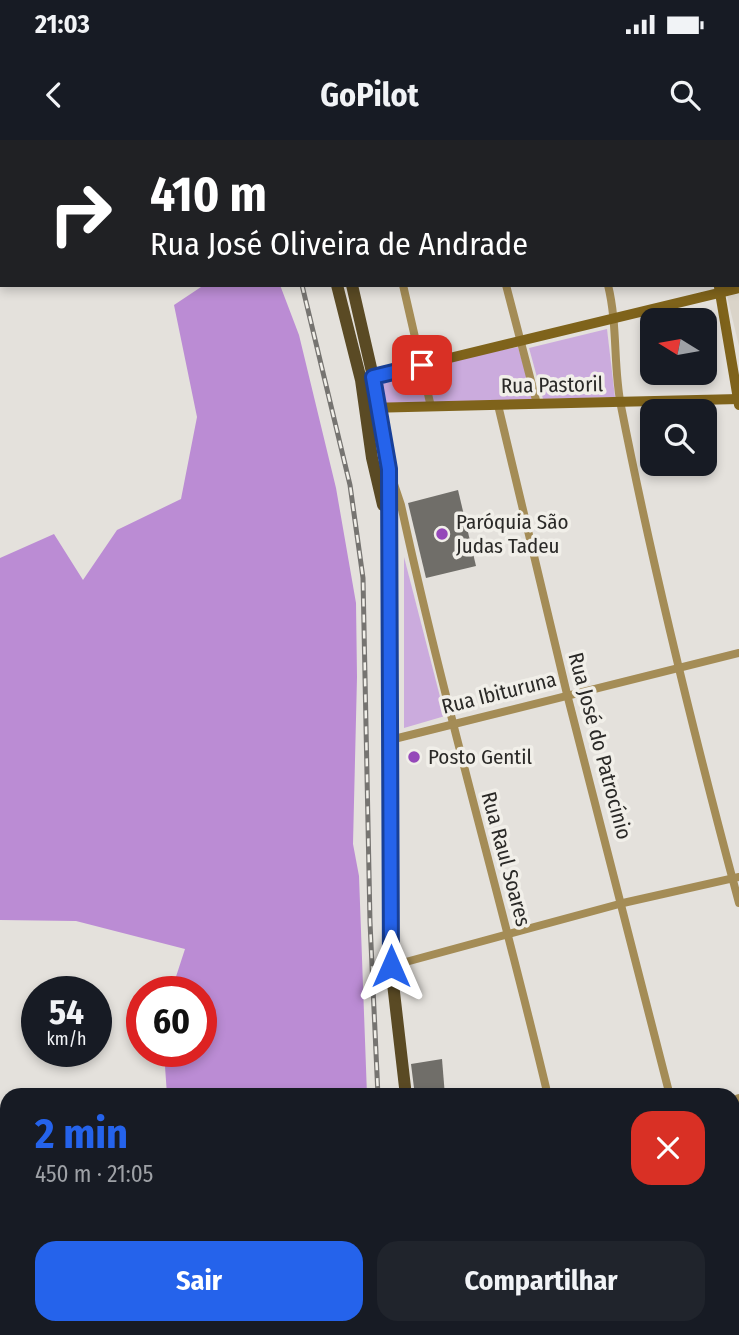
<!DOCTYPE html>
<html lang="pt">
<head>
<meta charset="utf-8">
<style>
  body { margin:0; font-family:"Fira Sans Condensed",sans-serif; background:#20242c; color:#f1f3f6; height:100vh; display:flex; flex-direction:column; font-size:26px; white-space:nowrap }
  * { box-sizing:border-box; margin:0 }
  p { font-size:23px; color:#9ea1a6 }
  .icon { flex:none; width:38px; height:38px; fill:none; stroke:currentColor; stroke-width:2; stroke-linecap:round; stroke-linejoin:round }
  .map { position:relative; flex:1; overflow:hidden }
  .side { position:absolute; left:0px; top:948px; width:740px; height:247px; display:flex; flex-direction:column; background:#171b24; border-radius:21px 21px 0 0; box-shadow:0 4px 10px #0003 }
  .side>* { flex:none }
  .banner { position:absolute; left:0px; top:0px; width:740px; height:147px; box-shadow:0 4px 10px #0003; background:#202124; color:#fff; overflow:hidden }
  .needle { width:46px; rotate:281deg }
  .controls { position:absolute; left:640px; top:168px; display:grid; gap:14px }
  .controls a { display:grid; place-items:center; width:77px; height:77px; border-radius:14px; background:#171b24; box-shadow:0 4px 10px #0003; font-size:35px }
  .speed { position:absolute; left:21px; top:836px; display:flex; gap:14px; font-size:35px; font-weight:700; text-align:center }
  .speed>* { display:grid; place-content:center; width:91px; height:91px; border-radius:50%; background:#171b24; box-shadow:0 4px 10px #0003; line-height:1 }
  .speed small { font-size:18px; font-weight:400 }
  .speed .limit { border:10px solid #d22; background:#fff; color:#111 }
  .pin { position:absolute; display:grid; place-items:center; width:60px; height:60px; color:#fff; margin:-30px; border-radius:14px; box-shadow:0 4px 10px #0006 }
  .me { position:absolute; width:77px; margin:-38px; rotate:0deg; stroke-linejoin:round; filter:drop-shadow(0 0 5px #0008) }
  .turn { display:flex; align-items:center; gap:24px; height:147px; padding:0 35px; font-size:32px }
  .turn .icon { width:91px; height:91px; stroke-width:2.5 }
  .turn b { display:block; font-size:49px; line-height:60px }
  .round { display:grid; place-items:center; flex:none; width:74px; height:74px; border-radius:21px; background:#20242c }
  .head { display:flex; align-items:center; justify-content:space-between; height:119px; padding:0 35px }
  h1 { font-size:42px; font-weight:700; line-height:52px; color:#2563eb }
  .button { display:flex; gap:14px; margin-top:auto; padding:14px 35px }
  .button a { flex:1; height:80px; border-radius:21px; background:#2563eb; color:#fff; font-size:28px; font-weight:700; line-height:80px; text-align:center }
  .button a+a { background:#20242c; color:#f1f3f6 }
  .status { display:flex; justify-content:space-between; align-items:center; height:49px; padding:0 35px; background:#171b24; direction:ltr }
  .status svg { height:19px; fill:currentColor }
  header { display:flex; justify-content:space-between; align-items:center; height:91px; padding:0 35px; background:#171b24; font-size:32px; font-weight:700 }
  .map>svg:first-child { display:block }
</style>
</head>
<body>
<div class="status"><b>21:03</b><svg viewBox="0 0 49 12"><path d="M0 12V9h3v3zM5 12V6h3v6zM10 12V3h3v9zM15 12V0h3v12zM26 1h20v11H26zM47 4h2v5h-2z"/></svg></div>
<header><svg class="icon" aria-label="back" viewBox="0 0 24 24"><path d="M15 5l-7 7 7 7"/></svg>GoPilot<svg class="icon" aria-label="search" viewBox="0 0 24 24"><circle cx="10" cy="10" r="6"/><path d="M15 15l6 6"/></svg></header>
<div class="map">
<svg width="739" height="1195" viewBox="0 0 739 1195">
  <rect width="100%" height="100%" fill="#e4e1dc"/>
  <polygon fill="#dad4c9" points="739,154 739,206 727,156"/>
  <g fill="#cbabdd">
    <polygon points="607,189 615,257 543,259 529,208"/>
    <polygon points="518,207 534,261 432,266 425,225"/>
    <polygon points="422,227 429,266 381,267 375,238"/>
    <polygon points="404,417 445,576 404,588"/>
  </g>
  <g fill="#bb8cd4">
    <polygon points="204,145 280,145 299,195 336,348 356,463 357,537 353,704 359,736 367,955 167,955 164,912 201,912 201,852 171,852 185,809 76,781 0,780 0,418 54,394 83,440 117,390 181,359 197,277 174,165"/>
    <polygon points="7,1031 7,1188 129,1188 129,1195 0,1195 0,1048"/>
    <polygon points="139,1188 406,1188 408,1195 234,1195 223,1191 150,1195"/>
  </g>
  <g fill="#706e69">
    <polygon points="458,350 476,426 426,438 408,363"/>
    <polygon points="442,919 445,956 415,956 411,924"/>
  </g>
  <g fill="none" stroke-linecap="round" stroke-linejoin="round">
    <g stroke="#a48c56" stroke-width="8">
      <polyline points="367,0 367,2"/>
      <polyline points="471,0 472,2"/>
      <polyline points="572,0 573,2"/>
      <polyline points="610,2 615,0"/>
      <polyline points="738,63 739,63"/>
      <polyline points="403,145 431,267"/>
      <polyline points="506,145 537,264"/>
      <path d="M608 145C618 186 613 226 621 266 654 434 695 599 739 763"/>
      <polyline points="498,265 567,554 670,956"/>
      <path d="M392 338 401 365C444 564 501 758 548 956"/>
      <polyline points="390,600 739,513"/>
      <polyline points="391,826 623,763 739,737"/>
      <polyline points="733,960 739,958"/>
      <polyline points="733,1184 739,1182"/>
      <polyline points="603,1188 604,1195"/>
      <polyline points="727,1188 728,1195"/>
      <polyline points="688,1195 715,1188"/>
    </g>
    <g stroke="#7f631b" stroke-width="10">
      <polyline points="683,0 683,2"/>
      <polyline points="719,147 739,265"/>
      <polyline points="367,238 739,148"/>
      <polyline points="367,268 739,259"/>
    </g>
    <g stroke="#5a4a24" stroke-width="12">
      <polyline points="300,0 300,2"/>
      <polyline points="316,0 317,2"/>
      <polyline points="337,145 361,240 372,318 383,365"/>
      <polyline points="352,145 380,267 389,329 391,826 406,956"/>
      <polyline points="452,1188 454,1195"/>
    </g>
    <defs>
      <g id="rail">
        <polyline points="270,0 271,2"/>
        <polyline points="302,145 350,345 363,438 370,782 378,956"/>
        <polyline points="423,1188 424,1195"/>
      </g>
    </defs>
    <use href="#rail" stroke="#767471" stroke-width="5"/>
    <use href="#rail" stroke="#f1efe9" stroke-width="2.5" stroke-dasharray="8" stroke-linecap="butt"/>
  </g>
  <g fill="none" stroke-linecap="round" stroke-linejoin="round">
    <defs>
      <polyline id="route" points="391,826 389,329 373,237 422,225"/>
    </defs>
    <use href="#route" stroke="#184099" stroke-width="18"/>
    <use href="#route" stroke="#2563eb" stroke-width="12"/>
  </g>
  <g fill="#9548b9" stroke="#f1efe9" stroke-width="2.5">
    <circle cx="442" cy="394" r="7"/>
    <circle cx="414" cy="617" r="7"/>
  </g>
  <g text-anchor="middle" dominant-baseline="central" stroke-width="7" stroke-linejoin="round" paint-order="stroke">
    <g font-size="21" fill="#2a2927" stroke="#f1efe9">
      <text transform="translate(552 245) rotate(-1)">Rua Pastoril</text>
      <text transform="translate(499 553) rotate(-14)">Rua Ibituruna</text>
      <text transform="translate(600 606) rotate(75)">Rua José do Patrocínio</text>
      <text transform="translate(506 719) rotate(75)">Rua Raul Soares</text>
    </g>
    <g font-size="21" fill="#2a2927" stroke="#f1efe9" text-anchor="start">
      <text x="456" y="382">Paróquia São<tspan x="456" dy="24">Judas Tadeu</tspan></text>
      <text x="428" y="617">Posto Gentil</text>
    </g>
  </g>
</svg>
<div class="controls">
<a><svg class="needle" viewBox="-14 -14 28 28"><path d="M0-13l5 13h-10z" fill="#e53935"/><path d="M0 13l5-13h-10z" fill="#9ea1a6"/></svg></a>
<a><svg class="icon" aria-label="search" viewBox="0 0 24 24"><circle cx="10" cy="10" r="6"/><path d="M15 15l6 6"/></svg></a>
</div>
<div class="speed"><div>54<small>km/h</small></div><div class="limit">60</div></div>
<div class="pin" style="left:422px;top:225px;background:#d93025"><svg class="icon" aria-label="arrive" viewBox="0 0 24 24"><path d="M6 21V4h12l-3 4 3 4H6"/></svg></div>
<svg class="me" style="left:391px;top:826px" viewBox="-20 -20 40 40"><path d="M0-17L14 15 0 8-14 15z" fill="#2563eb" stroke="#fff" stroke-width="4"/></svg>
<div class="banner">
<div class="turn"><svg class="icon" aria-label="right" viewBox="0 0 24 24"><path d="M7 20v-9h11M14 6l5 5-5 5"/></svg><div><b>410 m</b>Rua José Oliveira de Andrade</div></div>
</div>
<section class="side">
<div class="head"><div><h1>2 min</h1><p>450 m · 21:05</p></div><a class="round" style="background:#d93025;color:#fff"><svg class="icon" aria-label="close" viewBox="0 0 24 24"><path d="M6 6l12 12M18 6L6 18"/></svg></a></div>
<div class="button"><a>Sair</a><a>Compartilhar</a></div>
</section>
</div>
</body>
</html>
